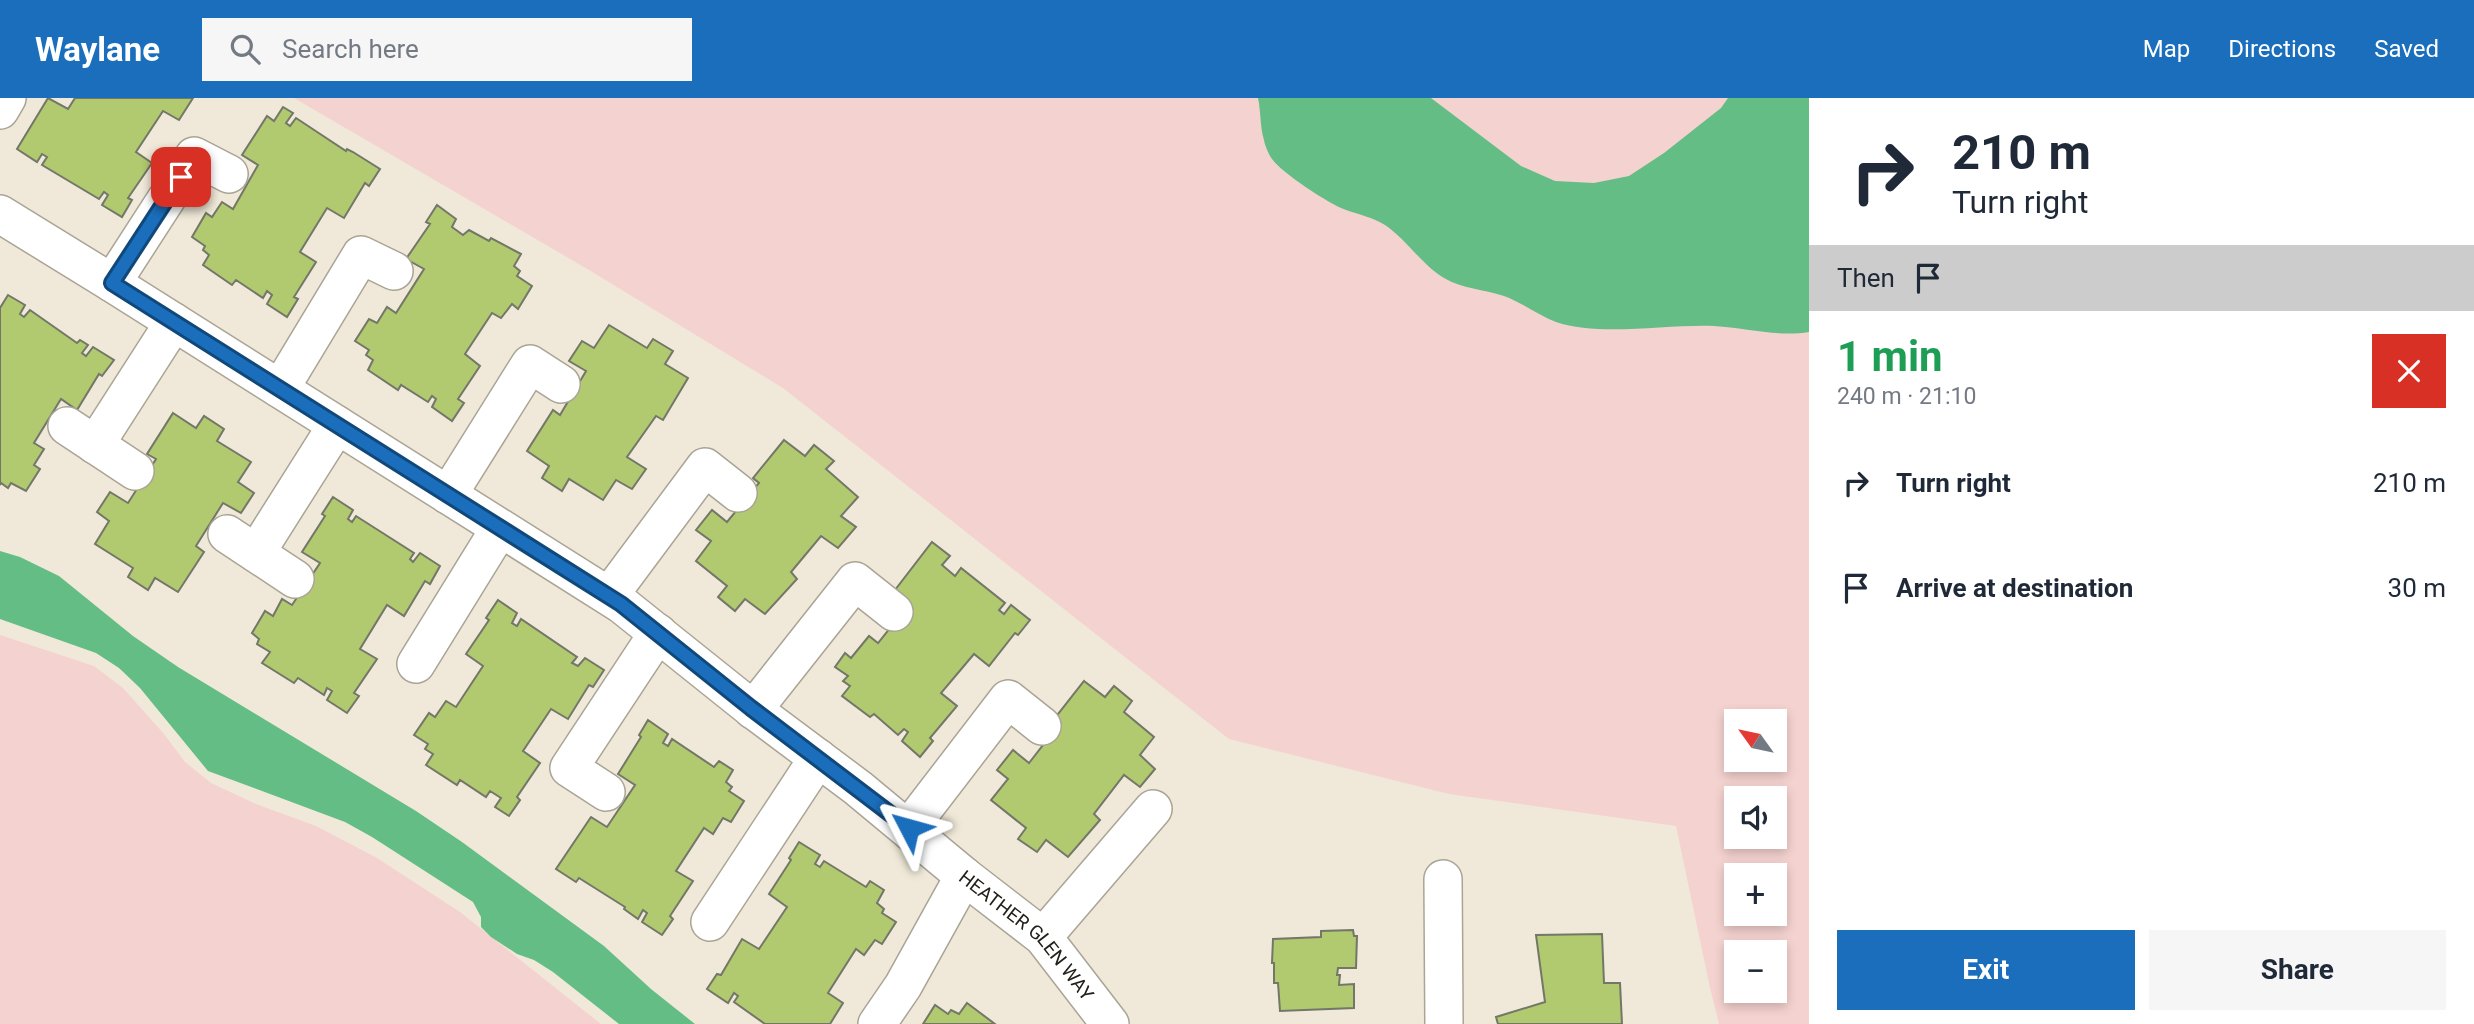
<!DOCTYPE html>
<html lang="en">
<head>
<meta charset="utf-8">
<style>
  body { margin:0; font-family:Roboto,sans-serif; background:#f6f6f7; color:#1f2937; height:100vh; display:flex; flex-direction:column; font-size:26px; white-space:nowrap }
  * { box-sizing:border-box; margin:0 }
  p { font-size:23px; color:#747a83 }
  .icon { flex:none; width:38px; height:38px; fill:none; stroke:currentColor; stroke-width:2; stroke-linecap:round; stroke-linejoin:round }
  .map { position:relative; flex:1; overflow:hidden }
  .drawer { display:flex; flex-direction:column; background:#fff; width:665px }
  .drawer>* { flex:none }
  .guide { background:#fff; color:#1f2937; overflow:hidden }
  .needle { width:46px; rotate:303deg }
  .tools { position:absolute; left:1724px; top:611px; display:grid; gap:14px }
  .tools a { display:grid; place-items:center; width:63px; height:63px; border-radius:0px; background:#fff; box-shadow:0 4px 10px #0003; font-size:35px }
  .pin { position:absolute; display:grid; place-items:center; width:60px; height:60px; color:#fff; margin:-30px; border-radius:14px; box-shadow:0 4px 10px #0006 }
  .me { position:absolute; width:77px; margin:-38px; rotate:309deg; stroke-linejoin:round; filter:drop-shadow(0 0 5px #0008) }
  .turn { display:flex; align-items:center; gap:24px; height:147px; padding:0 28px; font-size:32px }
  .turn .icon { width:91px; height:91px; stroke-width:2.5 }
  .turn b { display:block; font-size:49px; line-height:60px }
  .then { display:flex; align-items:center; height:66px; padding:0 28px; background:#0003; gap:14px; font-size:26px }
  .round { display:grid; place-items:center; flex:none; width:74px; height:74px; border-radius:0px; background:#f6f6f7 }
  .overview { display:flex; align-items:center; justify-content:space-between; height:119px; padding:0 28px }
  h1 { font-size:42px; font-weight:700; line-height:52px; color:#1e9e55 }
  .primary-button { display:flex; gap:14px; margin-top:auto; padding:14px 28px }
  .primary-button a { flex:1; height:80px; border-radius:0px; background:#1a6ebc; color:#fff; font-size:28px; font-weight:700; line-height:80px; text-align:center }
  .primary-button a+a { background:#f6f6f7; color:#1f2937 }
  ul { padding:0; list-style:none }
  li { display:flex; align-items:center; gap:21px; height:105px; padding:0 28px }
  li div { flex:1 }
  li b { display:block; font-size:26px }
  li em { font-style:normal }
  header { display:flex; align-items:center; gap:42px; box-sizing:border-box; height:98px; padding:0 35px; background:#1a6ebc; color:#fff }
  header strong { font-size:33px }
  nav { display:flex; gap:38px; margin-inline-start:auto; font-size:24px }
  .search { width:490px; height:63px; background:#f6f6f7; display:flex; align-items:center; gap:18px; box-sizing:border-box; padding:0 24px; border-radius:0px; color:#747a83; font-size:26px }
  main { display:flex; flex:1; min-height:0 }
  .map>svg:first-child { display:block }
</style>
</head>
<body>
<header>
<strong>Waylane</strong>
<div class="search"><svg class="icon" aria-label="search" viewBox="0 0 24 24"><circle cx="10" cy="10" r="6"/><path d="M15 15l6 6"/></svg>Search here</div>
<nav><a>Map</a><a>Directions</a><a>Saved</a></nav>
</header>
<main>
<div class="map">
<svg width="1809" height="926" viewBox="0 0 1809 926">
  <rect width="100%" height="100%" fill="#f0e9d9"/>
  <g fill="#f4d2cf" fill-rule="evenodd">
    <path d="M294 0H1809V926H1719L1710 890 1676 728 1449 696 1229 641 783 290 589 172ZM1736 623H1774V662H1736ZM1736 700H1774V738H1736ZM1736 777H1774V816H1736ZM1736 854H1774V892H1736Z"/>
    <polygon points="0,537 94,568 123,590 164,636 185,664 211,685 256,706 316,728 377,760 460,814 601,926 0,926"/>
  </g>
  <g fill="#64bd84">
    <path d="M1258 0H1431L1521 68 1555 83 1594 85 1629 78 1664 55 1721 10 1728 0H1809V234C1777 239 1746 230 1714 228 1667 226 1600 239 1556 224 1538 217 1523 205 1504 198 1483 191 1463 191 1444 180 1421 166 1407 142 1385 127 1372 119 1360 117 1346 112 1329 106 1282 75 1272 61 1269 57 1265 48 1264 42 1260 29 1261 14 1258 0Z"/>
    <polygon points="0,453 20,459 59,478 133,538 178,569 416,713 462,744 604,848 651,891 695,926 619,926 553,874 534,862 517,856 491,839 481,829 481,819 473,804 372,739 345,724 208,673 140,590 119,570 96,555 0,521"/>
  </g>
  <g fill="#b1c96f" stroke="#727768" stroke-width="2">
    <polygon points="48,0 68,11 75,0 193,0 179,22 163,13 136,54 152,65 128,100 132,102 122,119 102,107 108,97 104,94 99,101 42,67 47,59 42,56 37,64 17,51"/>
    <polygon points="283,9 293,15 286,25 290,28 296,20 346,53 347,51 353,54 380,71 369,88 365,85 344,120 327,110 300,154 316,164 294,199 298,201 287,219 267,206 272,197 267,193 263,200 236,182 232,187 203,167 209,157 203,152 205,148 192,139 206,115 212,119 222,104 233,111 258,67 242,57 267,18 274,23"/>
    <polygon points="437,107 456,121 452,129 463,137 469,132 489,143 491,140 521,156 514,168 520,173 517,178 532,188 518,211 512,206 501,220 492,215 465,256 480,268 458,301 464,305 452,323 432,309 436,301 432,298 428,304 401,287 398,292 368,272 373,262 366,257 369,252 355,243 369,221 377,225 387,209 396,215 424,171 406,161 430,126 426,124"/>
    <polygon points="8,197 25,207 20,216 24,219 30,212 77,245 80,242 88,247 82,255 86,258 93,249 114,262 102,278 99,276 77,312 61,301 34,345 44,351 34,367 40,371 26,393 11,385 8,390 1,385 0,387 0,210"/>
    <polygon points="609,227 647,250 653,241 673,253 665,266 688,280 663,322 656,318 627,359 646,371 632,391 616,382 603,402 569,381 562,393 542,380 549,368 527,353 553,312 560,317 586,273 569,263 582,243 594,250"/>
    <polygon points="173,315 196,330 204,318 224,331 217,343 251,364 238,384 254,395 241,415 223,405 196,448 204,454 178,494 155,480 148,492 128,479 133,470 95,446 109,423 97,414 110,394 128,405 156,361 147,356"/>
    <polygon points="784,342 805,358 814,347 834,363 826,371 858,399 841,418 856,429 838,450 821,438 791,474 797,481 765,516 745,501 735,513 718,499 727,488 696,463 711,443 696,432 712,412 727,424 759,385 753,380"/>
    <polygon points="333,399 353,412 348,421 352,424 356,418 414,455 410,461 413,464 420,455 440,468 430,486 425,483 404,518 387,507 360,551 377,561 354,595 359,598 347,615 327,602 332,593 327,590 324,597 298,580 294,585 262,565 270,554 257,546 259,541 252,535 265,513 273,518 282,501 292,507 320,465 302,454 325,418 322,416"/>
    <polygon points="932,444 950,458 942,467 955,478 961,470 1005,505 999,512 1004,516 1011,507 1030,522 1018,537 1015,535 989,568 974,556 941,595 957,608 930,640 933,643 920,659 902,643 908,634 904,631 898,637 874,616 870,619 842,598 850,588 843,583 848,578 835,569 845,555 851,560 869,538 878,545 910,505 895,492"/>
    <polygon points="498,502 517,515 512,525 517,528 521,521 577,559 572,565 578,568 585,560 604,572 593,589 589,587 568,621 551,611 523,653 540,665 517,699 520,702 509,718 495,709 501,700 490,693 486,699 460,682 457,687 426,667 433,656 425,651 428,646 414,637 429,615 435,619 446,603 456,609 483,568 466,556 489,522 486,520"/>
    <polygon points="1084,583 1105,599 1114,588 1132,603 1124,614 1154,639 1140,657 1155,671 1140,689 1124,677 1094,716 1100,722 1068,759 1046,742 1037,754 1018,741 1026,730 991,702 1008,681 997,672 1013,652 1029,665 1060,625 1055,620"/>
    <polygon points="648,622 668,636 663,645 668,648 672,641 714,669 719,663 733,672 726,684 732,689 729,693 744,703 731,724 723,720 713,736 704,730 676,773 693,783 670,818 673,821 662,837 642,824 647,815 643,812 638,821 624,811 625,809 579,780 576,784 556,771 591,719 607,729 635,687 618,676 641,639 639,637"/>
    <polygon points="799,744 820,757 815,766 820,769 824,763 866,789 870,783 884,792 877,805 884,811 882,815 896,824 882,846 875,842 864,857 856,851 828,895 843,905 830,926 765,926 734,904 738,898 734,895 728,905 707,891 717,876 721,877 742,841 759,851 787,809 769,796 791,762 789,760"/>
    <polygon points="1353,832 1354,838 1357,838 1356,870 1338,870 1337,877 1340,877 1339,887 1354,886 1354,910 1280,913 1278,885 1274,885 1274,865 1272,865 1273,841 1321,839 1321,833"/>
    <polygon points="1602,836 1604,885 1620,885 1622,926 1498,926 1496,919 1545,904 1536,837"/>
    <polygon points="967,905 995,926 923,926 935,907 948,916 951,912 959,916"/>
  </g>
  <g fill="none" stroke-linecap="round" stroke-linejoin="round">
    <defs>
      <g id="minor">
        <polyline points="0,12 7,0"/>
        <path id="s1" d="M0 116 112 185 621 506 751 610 858 690 964 778 1043 839 1110 926"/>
        <polyline points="112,185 194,58 229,76"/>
        <polyline points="280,291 361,157 394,173"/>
        <polyline points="67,328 135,373"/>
        <polyline points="95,347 174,224"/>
        <polyline points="448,397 530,266 561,286"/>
        <polyline points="227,436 295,481"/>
        <polyline points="256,455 337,327"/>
        <polyline points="609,498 705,369 738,395"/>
        <polyline points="416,566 500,430"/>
        <polyline points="753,612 855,483 894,514"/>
        <polyline points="606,694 569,670 658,535"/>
        <polyline points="909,730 1008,601 1042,628"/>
        <polyline points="1443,781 1444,926"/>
        <polyline points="710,824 818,660"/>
        <polyline points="1043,839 1153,711"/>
        <polyline points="877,926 903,888 964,778"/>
      </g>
    </defs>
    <use href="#minor" stroke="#aaa495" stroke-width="40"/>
    <use href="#minor" stroke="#fff" stroke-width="37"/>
  </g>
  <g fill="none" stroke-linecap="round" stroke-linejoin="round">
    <defs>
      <polyline id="route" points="181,79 112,185 621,506 751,610 909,730"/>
    </defs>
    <use href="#route" stroke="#11487a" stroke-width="18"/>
    <use href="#route" stroke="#1a6ebc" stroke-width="12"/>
  </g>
  <g text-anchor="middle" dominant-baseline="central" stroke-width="5" stroke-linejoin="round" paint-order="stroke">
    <g font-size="19" fill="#22201a" stroke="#fdf7e6">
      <text stroke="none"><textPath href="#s1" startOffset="1258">HEATHER GLEN WAY</textPath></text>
    </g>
  </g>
</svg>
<div class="tools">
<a><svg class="needle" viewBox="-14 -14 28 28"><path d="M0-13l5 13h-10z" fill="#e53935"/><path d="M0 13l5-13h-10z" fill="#747a83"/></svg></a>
<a><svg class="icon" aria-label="sound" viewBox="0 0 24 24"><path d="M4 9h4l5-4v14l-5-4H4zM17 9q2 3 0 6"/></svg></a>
<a>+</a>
<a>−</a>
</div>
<div class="pin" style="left:181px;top:79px;background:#d93025"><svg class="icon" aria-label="arrive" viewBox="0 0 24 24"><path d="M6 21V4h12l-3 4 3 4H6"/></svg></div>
<svg class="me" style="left:909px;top:730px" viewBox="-20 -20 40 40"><path d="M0-17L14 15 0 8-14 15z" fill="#1a6ebc" stroke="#fff" stroke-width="4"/></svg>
</div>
<section class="drawer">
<div class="guide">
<div class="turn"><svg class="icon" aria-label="right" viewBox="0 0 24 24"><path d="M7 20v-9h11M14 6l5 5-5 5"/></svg><div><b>210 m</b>Turn right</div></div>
<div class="then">Then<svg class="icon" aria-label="arrive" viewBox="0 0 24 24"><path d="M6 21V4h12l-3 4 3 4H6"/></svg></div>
</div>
<div class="overview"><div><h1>1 min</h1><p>240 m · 21:10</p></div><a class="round" style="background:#d93025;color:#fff"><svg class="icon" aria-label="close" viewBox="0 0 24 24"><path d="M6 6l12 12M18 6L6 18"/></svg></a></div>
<ul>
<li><svg class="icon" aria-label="right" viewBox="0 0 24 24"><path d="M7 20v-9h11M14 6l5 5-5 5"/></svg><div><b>Turn right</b></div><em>210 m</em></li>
<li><svg class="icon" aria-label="arrive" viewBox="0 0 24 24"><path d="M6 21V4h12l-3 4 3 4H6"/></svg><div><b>Arrive at destination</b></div><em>30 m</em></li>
</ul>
<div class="primary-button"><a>Exit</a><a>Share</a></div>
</section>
</main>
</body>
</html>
